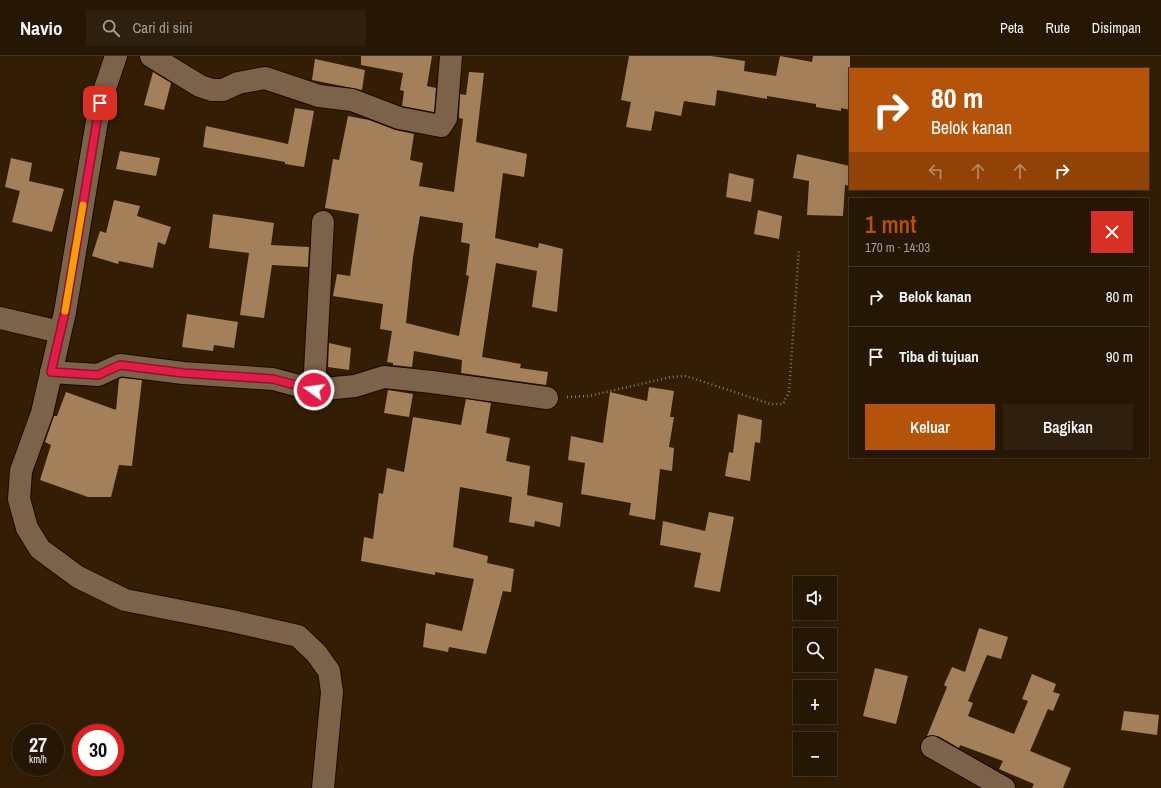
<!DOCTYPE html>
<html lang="id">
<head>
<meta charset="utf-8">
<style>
  body { margin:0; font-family:"Archivo Narrow",sans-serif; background:#2e1f0e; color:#f1f3f6; height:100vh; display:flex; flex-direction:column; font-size:15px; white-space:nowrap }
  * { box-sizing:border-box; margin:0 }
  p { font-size:13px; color:#a49f9a }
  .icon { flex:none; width:22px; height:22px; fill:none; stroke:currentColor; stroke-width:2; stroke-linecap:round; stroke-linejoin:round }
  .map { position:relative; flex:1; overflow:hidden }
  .drawer { position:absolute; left:849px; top:142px; width:300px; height:260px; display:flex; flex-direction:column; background:#261604; border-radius:0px; box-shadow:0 4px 16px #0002,0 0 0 1px #423526 }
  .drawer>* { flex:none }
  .banner { position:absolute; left:849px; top:12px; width:300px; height:122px; border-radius:0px; box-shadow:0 4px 16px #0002,0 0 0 1px #423526; background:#b45309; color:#fff; overflow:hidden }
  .tools { position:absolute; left:793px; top:520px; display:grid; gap:8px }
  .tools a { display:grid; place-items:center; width:44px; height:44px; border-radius:0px; background:#261604; box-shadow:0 4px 16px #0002,0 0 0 1px #423526; font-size:20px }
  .speed { position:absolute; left:12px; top:668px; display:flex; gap:8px; font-size:20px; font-weight:700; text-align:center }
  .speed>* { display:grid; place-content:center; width:52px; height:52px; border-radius:50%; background:#261604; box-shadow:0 4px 16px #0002,0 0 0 1px #423526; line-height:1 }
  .speed small { font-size:10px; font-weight:400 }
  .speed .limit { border:6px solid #d22; background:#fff; color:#111 }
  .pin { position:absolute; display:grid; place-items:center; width:34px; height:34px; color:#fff; margin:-17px; border-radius:8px; box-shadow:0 2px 6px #0006 }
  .me { position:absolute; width:44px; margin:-22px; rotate:284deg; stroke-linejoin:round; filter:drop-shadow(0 0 3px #0008) }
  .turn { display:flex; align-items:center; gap:14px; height:84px; padding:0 16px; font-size:18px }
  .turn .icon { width:52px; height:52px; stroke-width:2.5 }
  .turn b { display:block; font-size:28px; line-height:34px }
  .lanes { display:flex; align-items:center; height:38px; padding:0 16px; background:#0003; justify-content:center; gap:20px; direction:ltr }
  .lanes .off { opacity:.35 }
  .round { display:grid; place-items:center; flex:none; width:42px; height:42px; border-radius:0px; background:#2e1f0e }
  .headline { display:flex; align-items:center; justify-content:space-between; height:68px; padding:0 16px }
  h1 { font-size:24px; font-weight:600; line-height:30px; color:#b45309 }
  .button { display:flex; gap:8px; margin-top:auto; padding:8px 16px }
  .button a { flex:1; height:46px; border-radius:0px; background:#b45309; color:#fff; font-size:16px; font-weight:600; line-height:46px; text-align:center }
  .button a+a { background:#2e1f0e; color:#f1f3f6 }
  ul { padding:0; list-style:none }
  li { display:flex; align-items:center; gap:12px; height:60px; padding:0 16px; border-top:1px solid #423526 }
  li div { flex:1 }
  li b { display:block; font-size:15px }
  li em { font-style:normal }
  header { display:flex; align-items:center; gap:24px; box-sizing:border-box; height:56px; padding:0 20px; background:#261604; border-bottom:1px solid #423526 }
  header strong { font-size:19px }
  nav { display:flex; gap:22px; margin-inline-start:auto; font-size:14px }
  .search { width:280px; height:36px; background:#2e1f0e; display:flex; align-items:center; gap:10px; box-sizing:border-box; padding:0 14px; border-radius:0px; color:#a49f9a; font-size:15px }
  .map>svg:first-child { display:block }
</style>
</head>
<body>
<header>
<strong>Navio</strong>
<div class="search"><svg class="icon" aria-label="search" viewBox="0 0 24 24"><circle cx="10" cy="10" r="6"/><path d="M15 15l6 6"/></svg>Cari di sini</div>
<nav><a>Peta</a><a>Rute</a><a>Disimpan</a></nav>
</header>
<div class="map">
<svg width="1161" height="732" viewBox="0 0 1161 732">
  <rect width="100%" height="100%" fill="#331e05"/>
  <g fill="#a4805a" fill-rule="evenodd">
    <polygon points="361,0 432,0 427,30 436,32 434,56 402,50 404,35 400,34 403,17 361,9"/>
    <polygon points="629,0 711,0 745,5 744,15 776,20 780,0 812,6 813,0 850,0 850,54 841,52 841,55 816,51 816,48 767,40 767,43 717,34 715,50 684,45 681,60 655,55 651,75 626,71 631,46 621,44"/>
    <polygon points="315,3 365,14 362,34 312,24"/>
    <polygon points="153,16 171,27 164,54 144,49"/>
    <path d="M469 16 484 17 476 86 527 98 524 121 503 117 495 182 538 192 539 187 563 193 557 256 532 251 537 215 496 207 482 301 521 308 520 312 548 316 546 329 461 317 462 304 414 295 412 311 393 309V307L387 306 392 275 380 273 383 248 333 240 337 218 350 220 359 158 325 152 333 103 339 104 348 60 369 64 395 74 414 78 410 104 423 107 419 130 454 136 463 63 459 62 460 38 466 39ZM420 160 463 167 461 186 470 188 466 219 469 220 459 280 406 267 413 201Z"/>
    <polygon points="295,52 314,55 304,111 285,108 285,106 203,91 206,70 288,88"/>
    <polygon points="120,95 160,102 156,120 116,113"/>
    <polygon points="797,98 850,110 850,130 845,129 843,160 807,159 809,125 793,122"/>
    <polygon points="11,102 32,107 29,125 64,133 52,176 12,166 20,135 5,131"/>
    <polygon points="729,117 754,123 751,146 726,141"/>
    <polygon points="114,144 140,150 137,160 171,171 165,189 158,186 153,212 119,205 118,208 92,200 100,175 106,177"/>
    <polygon points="758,154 782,160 779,183 754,178"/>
    <polygon points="213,158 274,167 271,189 309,191 308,211 272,209 264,262 240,259 249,197 209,192"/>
    <polygon points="187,258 238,266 234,292 214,289 213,295 182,291"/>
    <polygon points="329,287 351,292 349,314 328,311"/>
    <polygon points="122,322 142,324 132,410 119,409 111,441 88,441 40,424 51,389 45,386 54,360 57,360 66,336 116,354 119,323"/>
    <polygon points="649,331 674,335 670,361 674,361 669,391 674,392 672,415 660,413 655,464 629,459 631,447 581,438 585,407 568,404 571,380 603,387 610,336 647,345"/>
    <polygon points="388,334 413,338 409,361 384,357"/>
    <polygon points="466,343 491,347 486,377 510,382 506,405 530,410 527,439 563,447 560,471 535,465 534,471 509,466 512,441 460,431 453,491 488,500 487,507 514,513 511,536 503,535 486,598 449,591 448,596 423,591 426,567 462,575 474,523 435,516 435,519 361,505 364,481 373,483 379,437 383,438 387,412 404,416 413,361 461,369"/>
    <polygon points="738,358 762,364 760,387 755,386 750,425 725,420 729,396 733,397"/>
    <polygon points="709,456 734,461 720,536 694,531 701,497 660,489 663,465 705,475"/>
    <polygon points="979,572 1008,581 1001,603 987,599 968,645 973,647 968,660 1014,678 1028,645 1022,643 1032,618 1056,628 1053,636 1060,638 1053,655 1048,653 1030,695 1071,712 1063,732 1032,732 1034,728 999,713 1003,705 960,689 959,692 938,680 927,680 947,631 944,629 952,611 965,616"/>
    <polygon points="875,612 908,620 896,668 863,660"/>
    <polygon points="1124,655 1159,659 1157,679 1121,674"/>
  </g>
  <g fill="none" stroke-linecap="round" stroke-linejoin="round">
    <defs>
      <g id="minor">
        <polyline points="116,0 100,47 65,256 42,357 21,415 19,443 27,472 40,493 78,521 125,544 232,565 298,580 316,597 329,615 332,636 323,732"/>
        <polyline points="151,0 200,30 212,34 223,34 238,27 265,22 319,40 352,44 399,62 441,70 446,62 451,0"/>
        <polyline points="0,262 60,276"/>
        <polyline points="51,316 98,319 120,309 183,317 273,323 314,334 355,330 384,321 432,326 547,342"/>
        <polyline points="314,334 323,166"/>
        <polyline points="932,691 1004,732"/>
      </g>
    </defs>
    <use href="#minor" stroke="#1a0700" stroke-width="24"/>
    <polyline stroke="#8a7964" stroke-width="2.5" stroke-dasharray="1 3" stroke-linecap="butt" points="567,341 589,340 671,321 686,320 771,348 783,348 789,336 799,193"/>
    <use href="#minor" stroke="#7b6249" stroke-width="22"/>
  </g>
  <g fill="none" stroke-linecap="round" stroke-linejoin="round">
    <defs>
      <polyline id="route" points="100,47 65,256 51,316 98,319 120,309 183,317 273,323 314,334"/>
    </defs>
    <use href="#route" stroke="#92132f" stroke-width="10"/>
    <use href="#route" stroke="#e11d48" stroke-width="7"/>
    <polyline stroke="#f59e0b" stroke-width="7" points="65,255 83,149"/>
  </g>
</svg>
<div class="tools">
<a><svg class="icon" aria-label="sound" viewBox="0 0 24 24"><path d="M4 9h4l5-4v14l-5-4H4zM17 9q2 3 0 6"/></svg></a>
<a><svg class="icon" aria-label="search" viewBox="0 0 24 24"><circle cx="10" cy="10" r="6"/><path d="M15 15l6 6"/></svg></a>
<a>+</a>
<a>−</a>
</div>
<div class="speed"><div>27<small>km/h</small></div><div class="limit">30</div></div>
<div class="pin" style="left:100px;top:47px;background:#d93025"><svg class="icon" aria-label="arrive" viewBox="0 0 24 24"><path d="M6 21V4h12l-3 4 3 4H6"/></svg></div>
<svg class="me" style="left:314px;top:334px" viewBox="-20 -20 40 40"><circle r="17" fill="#e11d48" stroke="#fff" stroke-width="3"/><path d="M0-11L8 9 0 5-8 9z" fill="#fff"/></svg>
<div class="banner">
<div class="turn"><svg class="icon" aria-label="right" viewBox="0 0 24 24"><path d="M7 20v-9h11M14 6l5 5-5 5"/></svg><div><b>80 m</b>Belok kanan</div></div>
<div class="lanes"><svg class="icon off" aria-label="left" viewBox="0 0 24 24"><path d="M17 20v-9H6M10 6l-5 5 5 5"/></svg><svg class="icon off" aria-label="ahead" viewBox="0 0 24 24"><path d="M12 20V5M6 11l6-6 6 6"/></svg><svg class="icon off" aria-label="ahead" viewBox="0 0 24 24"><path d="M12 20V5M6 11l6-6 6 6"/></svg><svg class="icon" aria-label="right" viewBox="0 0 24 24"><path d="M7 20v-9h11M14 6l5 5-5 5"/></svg></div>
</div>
<section class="drawer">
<div class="headline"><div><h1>1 mnt</h1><p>170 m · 14:03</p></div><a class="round" style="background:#d93025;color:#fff"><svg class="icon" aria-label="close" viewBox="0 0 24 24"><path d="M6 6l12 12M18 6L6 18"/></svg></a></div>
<ul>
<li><svg class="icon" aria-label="right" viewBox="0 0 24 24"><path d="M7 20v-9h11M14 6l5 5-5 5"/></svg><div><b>Belok kanan</b></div><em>80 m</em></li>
<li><svg class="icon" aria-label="arrive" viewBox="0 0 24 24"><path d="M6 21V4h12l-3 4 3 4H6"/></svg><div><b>Tiba di tujuan</b></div><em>90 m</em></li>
</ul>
<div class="button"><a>Keluar</a><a>Bagikan</a></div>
</section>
</div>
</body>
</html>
